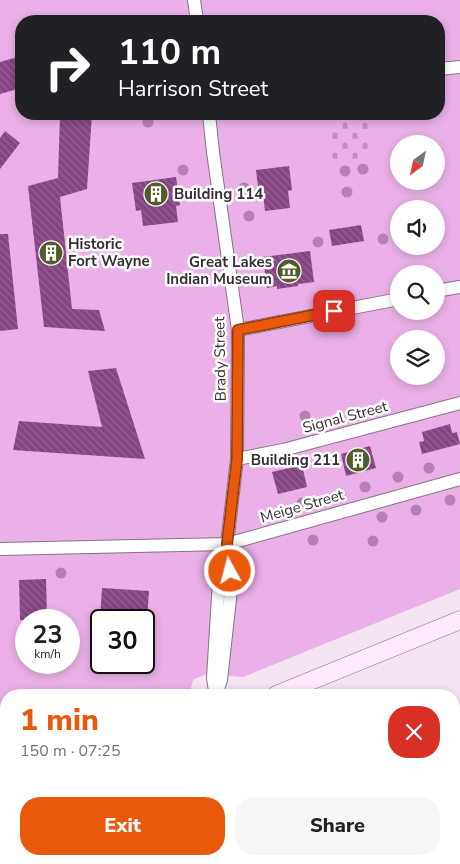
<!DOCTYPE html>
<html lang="en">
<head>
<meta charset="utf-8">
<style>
  body { margin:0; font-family:"Nunito Sans",sans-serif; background:#f6f6f6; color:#202124; height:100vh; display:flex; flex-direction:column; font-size:19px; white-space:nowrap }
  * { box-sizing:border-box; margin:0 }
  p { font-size:16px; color:#757577 }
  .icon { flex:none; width:28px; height:28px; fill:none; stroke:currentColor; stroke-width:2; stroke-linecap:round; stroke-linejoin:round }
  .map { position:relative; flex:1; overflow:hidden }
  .side { position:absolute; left:0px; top:689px; width:460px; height:176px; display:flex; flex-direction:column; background:#fff; border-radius:20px 20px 0 0; box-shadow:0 2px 8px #0003 }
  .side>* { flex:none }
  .top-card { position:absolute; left:15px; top:15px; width:430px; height:105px; border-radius:20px; box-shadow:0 2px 8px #0003; background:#202124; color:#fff; overflow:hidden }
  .needle { width:32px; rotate:213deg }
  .tools { position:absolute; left:390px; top:135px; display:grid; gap:10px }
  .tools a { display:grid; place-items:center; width:55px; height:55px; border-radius:50%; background:#fff; box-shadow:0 2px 8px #0003; font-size:25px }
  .speed { position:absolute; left:15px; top:609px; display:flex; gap:10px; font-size:25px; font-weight:700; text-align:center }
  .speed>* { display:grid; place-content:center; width:65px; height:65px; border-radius:50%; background:#fff; box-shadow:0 2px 8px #0003; line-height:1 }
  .speed small { font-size:12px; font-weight:400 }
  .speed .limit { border:2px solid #111; border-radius:8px; background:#fff; color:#111 }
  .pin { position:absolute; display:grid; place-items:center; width:42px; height:42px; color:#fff; margin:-21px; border-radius:10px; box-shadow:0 2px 8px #0006 }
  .me { position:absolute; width:55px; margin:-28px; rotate:353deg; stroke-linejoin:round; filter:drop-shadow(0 0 4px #0008) }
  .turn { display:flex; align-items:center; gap:18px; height:105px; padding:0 20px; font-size:22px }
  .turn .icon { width:65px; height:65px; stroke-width:2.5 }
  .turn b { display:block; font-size:35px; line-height:42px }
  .round { display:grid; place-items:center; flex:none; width:52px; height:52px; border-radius:20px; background:#f6f6f6 }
  .head { display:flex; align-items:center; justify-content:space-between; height:85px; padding:0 20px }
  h1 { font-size:30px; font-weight:800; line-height:38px; color:#ea580c }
  .button { display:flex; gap:10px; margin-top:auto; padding:10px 20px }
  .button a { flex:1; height:58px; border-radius:20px; background:#ea580c; color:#fff; font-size:20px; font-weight:800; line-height:58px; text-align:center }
  .button a+a { background:#f6f6f6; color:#202124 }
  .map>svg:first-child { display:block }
</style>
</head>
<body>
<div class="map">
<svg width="460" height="864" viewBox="0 0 460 864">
  <defs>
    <pattern id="cemetery-stones" width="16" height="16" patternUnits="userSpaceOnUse" patternTransform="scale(1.25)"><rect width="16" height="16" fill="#ebb0e7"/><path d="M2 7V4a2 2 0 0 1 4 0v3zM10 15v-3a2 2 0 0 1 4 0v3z" fill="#bf90bc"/></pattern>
    <pattern id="building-back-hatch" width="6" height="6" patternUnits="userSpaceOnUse" patternTransform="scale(1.25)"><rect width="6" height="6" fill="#864384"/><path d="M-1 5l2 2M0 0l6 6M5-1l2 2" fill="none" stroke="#956294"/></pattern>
  </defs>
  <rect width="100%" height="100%" fill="#f5e4f4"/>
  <path fill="#ebb0e7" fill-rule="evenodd" d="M0 0H460V589L243 677 206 674 193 680 189 695H6V773L0 776ZM21 21H439V114H21ZM399 144H436V181H399ZM399 209H436V246H399ZM399 274H436V311H399ZM399 339H436V376H399ZM26 620H69V662H26ZM101 620H144V662H101Z"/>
  <polygon fill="url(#cemetery-stones)" points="327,114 367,114 372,159 333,163"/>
  <g fill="url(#building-back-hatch)">
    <polygon points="21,56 21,88 0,94 0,62"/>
    <polygon points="60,114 92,114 87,189 60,197 72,309 99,310 105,331 44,327 28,186 58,178"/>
    <polygon points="5,131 20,143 0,169 0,138"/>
    <polygon points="289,166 292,190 288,191 290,208 265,211 263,194 259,195 256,170"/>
    <polygon points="176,177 180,205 176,206 178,222 143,226 141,210 136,211 132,183"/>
    <polygon points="361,225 364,241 332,246 329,230"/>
    <polygon points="0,234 8,234 18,329 0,331"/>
    <polygon points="310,251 314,282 298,284 298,286 277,289 277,286 267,288 263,257"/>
    <polygon points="116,368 145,459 13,450 19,421 102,427 88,371"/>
    <polygon points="450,424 452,433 457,432 460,444 422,454 419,442 424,441 422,432"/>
    <polygon points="370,446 376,468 346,476 341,454"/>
    <polygon points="302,465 307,487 278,494 272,472"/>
    <polygon points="46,579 47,620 20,620 19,580"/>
    <polygon points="102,588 149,591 147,620 100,620"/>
  </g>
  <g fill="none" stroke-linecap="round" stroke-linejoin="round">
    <defs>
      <g id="service">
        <polyline points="454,779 460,779"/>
        <polyline points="157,864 170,859"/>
      </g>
      <g id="minor">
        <polyline points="194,0 197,21"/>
        <polyline points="439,69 460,67"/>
        <polyline points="209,114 213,152 238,330 237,459 227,544 232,581 221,680 216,695"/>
        <polyline points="436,291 460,287"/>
        <polyline points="238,330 399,299"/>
        <polyline points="237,459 283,450 460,403"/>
        <polyline points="0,549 227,544 460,479"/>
        <polyline points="215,691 213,678 219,580 225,554"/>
      </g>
      <g id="secondary">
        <polyline points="276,695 460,620"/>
        <polyline points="0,806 6,803"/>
      </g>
      <g id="motorway">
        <polyline points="454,829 460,832"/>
        <polyline points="235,864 248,859"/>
      </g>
    </defs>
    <use href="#service" stroke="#837482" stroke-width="8"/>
    <use href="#minor" stroke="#837482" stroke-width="14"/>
    <use href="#secondary" stroke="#837482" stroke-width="19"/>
    <use href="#motorway" stroke="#b788b4" stroke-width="24"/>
    <use href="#service" stroke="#fff" stroke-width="6"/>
    <use href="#minor" stroke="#fff" stroke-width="12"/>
    <use href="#secondary" stroke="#feeafd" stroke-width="18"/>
    <use href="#motorway" stroke="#fdb9f9" stroke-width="22"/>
  </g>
  <g fill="#b680b5">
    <circle cx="148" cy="122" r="5.5"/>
    <circle cx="363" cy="169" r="5.5"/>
    <circle cx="183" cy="170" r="5.5"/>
    <circle cx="345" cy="171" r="5.5"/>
    <circle cx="244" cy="188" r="5.5"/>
    <circle cx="347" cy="192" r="5.5"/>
    <circle cx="249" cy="216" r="5.5"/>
    <circle cx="383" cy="239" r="5.5"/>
    <circle cx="318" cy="242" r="5.5"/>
    <circle cx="209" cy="264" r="5.5"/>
    <circle cx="305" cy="416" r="5.5"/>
    <circle cx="429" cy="468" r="5.5"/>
    <circle cx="398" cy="477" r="5.5"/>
    <circle cx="365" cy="487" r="5.5"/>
    <circle cx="340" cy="494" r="5.5"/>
    <circle cx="450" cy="500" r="5.5"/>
    <circle cx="302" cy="503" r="5.5"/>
    <circle cx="416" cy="510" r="5.5"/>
    <circle cx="382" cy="517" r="5.5"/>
    <circle cx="313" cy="540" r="5.5"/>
    <circle cx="373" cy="541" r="5.5"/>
    <circle cx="61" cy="573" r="5.5"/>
  </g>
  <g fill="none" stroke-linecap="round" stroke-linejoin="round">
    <defs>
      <polyline id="route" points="230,571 227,544 237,459 238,330 334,311"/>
    </defs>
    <use href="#route" stroke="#983908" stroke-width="12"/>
    <use href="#route" stroke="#ea580c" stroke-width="9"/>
  </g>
  <defs>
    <symbol id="building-disc" viewBox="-11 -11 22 22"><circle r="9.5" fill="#525c2b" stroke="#fff"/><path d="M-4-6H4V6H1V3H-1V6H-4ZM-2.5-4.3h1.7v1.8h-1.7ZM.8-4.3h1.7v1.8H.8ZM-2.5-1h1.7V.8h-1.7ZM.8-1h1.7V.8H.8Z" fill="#fff"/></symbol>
    <symbol id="museum-disc" viewBox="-11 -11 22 22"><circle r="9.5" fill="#525c2b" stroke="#fff"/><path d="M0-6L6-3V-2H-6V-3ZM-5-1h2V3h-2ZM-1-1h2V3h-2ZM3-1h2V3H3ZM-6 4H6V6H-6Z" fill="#fff"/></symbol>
  </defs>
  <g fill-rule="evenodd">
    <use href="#building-disc" x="142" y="180" width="28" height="28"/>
    <use href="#building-disc" x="37" y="239" width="28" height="28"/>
    <use href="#museum-disc" x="275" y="257" width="28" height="28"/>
    <use href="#building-disc" x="344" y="446" width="28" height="28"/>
  </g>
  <g text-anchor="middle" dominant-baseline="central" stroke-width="5" stroke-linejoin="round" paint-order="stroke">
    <g font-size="15" font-weight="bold" fill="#352e34" stroke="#fff" text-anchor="start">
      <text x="174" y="194">Building 114</text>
      <text x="68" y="244">Historic<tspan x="68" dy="17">Fort Wayne</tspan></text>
      <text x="272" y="262" text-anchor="end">Great Lakes<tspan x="272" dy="17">Indian Museum</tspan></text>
      <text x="340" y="460" text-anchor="end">Building 211</text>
    </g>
    <g font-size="15" fill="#352e34" stroke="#fff">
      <text transform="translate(220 359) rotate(-91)">Brady Street</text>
      <text transform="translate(345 417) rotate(-15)">Signal Street</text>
      <text transform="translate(302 506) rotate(-16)">Meige Street</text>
    </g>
  </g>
</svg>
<div class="tools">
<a><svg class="needle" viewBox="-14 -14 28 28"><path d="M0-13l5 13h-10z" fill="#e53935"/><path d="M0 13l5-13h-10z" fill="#757577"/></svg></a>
<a><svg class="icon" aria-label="sound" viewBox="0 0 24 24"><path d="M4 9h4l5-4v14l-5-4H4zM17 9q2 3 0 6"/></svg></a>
<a><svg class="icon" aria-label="search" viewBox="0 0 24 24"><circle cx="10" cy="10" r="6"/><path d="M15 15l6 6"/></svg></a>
<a><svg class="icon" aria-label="layers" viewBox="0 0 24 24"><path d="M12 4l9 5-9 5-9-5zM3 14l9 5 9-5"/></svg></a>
</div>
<div class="speed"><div>23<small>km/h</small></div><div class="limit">30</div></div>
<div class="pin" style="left:334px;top:311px;background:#d93025"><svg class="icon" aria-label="arrive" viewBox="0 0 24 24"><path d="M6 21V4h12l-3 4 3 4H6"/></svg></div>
<svg class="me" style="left:230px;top:571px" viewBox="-20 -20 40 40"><circle r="17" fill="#ea580c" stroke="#fff" stroke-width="3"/><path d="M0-11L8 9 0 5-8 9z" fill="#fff"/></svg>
<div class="top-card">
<div class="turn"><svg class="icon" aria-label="right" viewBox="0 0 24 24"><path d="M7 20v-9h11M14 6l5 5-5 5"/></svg><div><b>110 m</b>Harrison Street</div></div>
</div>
<section class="side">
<div class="head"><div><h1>1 min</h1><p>150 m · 07:25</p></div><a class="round" style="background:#d93025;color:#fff"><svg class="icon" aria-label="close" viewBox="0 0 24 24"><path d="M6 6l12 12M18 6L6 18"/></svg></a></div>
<div class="button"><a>Exit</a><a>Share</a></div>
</section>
</div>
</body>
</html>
